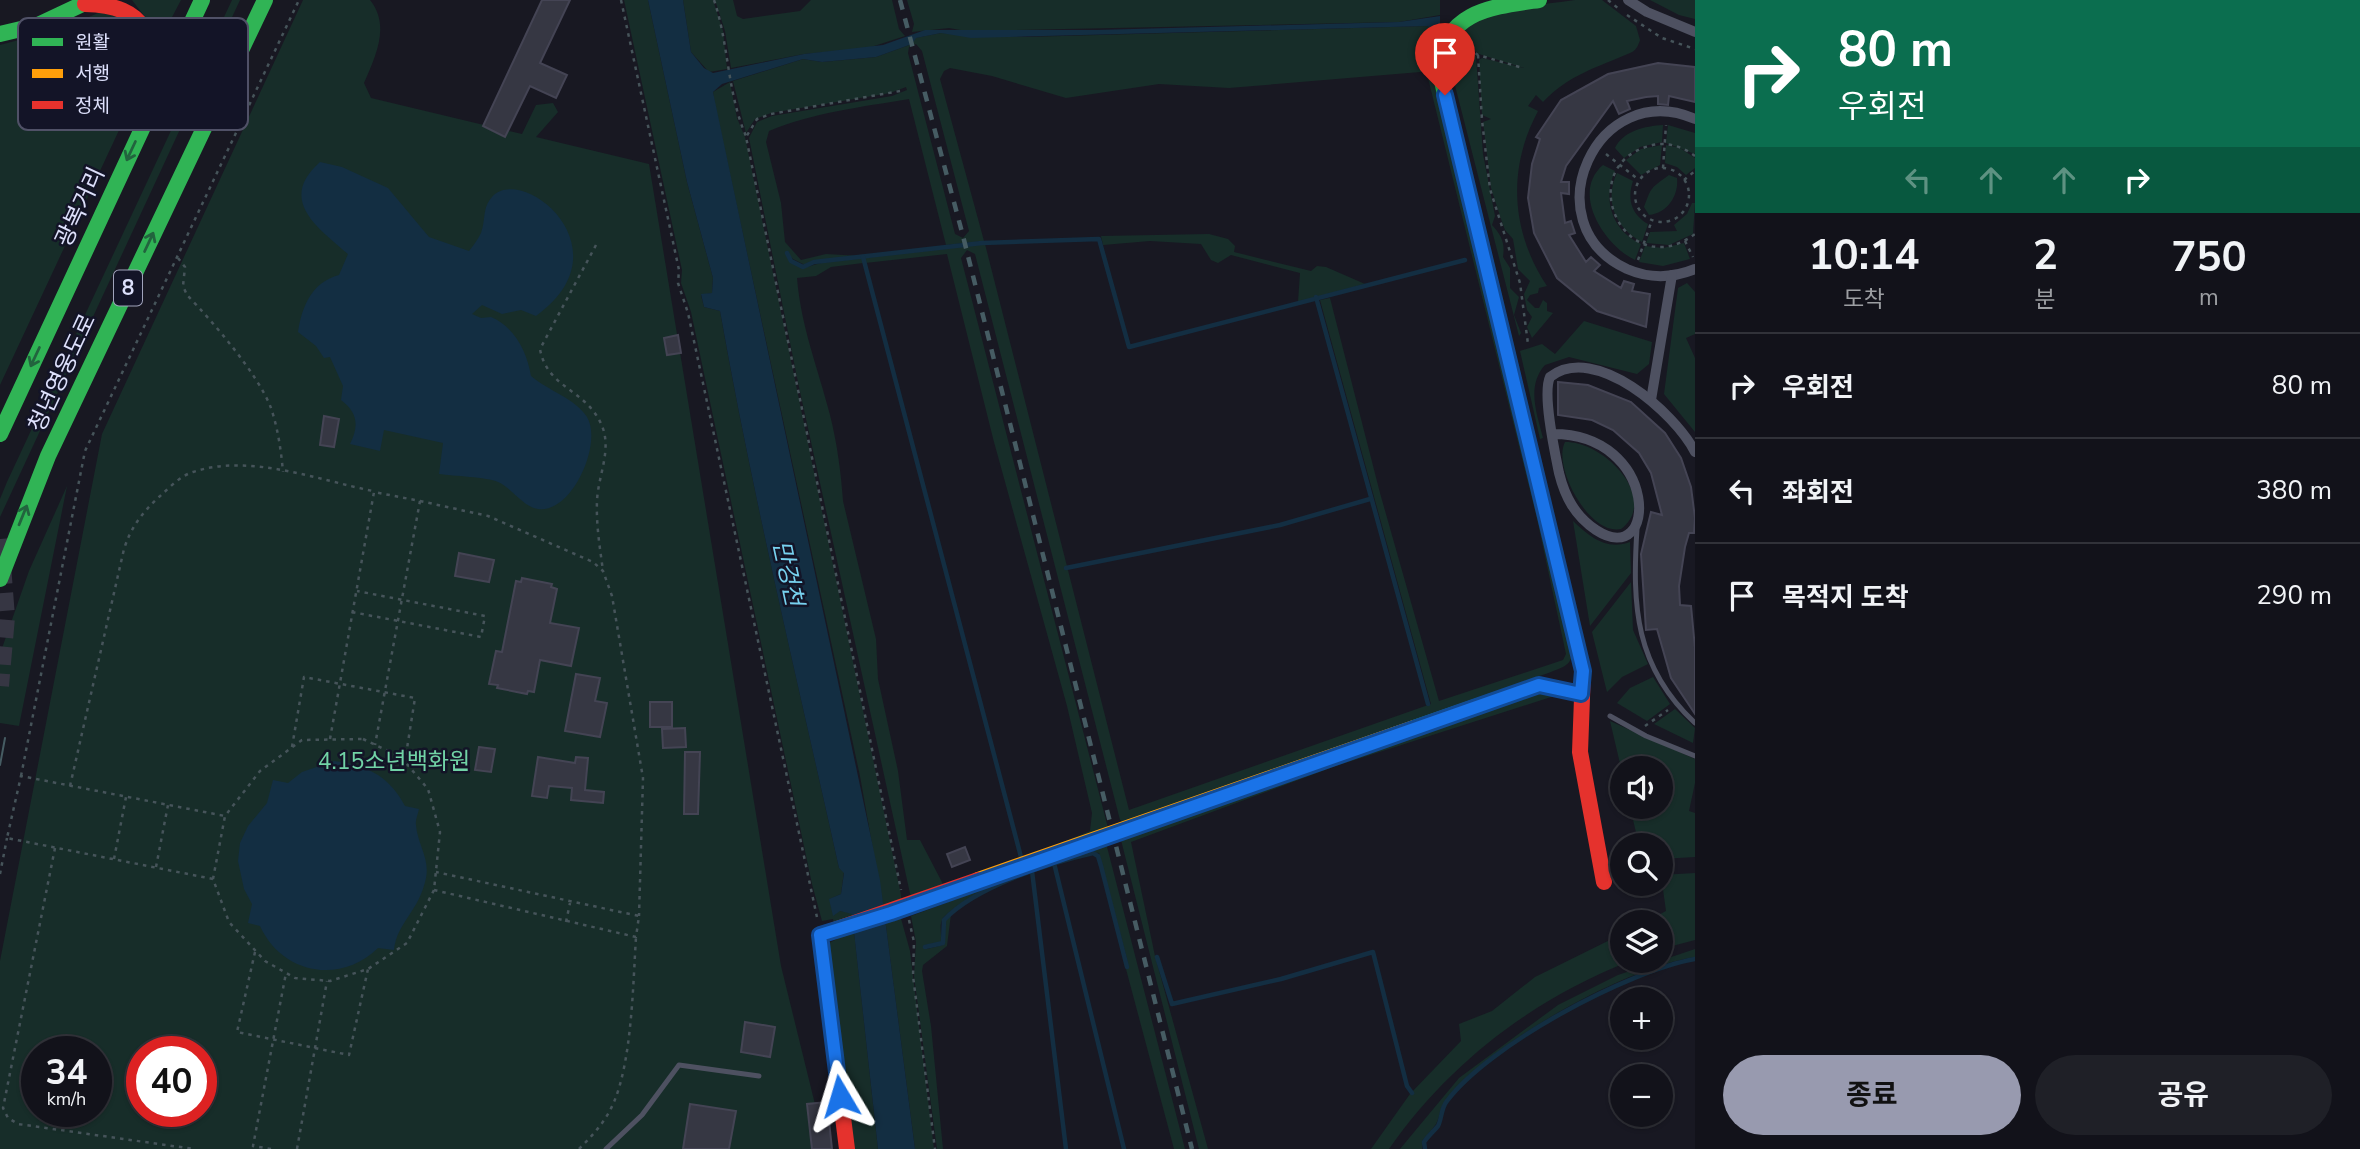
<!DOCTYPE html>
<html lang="ko">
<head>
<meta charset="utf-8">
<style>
  body { margin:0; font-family:"Nunito Sans","Noto Sans KR",sans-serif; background:#1f2027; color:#f1f3f6; height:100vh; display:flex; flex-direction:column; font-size:26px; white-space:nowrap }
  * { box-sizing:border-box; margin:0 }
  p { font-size:23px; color:#9c9ea2 }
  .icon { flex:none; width:38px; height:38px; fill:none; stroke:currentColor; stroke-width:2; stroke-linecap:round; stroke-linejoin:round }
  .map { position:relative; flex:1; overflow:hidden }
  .drawer { display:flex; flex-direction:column; background:#12121a; width:665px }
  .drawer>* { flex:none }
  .hud { background:#0b6e4f; color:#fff; overflow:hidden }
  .fabs { position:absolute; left:1610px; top:756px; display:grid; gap:14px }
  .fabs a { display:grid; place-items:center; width:63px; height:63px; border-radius:50%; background:#12121a; box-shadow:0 2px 5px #0004,0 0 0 2px #313239; font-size:35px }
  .speed { position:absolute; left:21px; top:1036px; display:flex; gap:14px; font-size:35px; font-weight:700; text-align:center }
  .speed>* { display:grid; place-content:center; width:91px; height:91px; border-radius:50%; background:#12121a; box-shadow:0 2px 5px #0004,0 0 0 2px #313239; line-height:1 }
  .speed small { font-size:18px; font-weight:400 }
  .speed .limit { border:10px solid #d22; background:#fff; color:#111 }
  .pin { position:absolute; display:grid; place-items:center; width:60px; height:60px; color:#fff; margin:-72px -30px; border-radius:50% 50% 50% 0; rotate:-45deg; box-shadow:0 0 7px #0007 }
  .pin .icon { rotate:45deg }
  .me { position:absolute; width:77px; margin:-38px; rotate:353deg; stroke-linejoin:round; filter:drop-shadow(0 0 5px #0008) }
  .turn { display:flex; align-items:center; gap:24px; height:147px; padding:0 28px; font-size:32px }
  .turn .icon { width:91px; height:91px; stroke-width:2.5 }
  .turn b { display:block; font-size:49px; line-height:60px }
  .lanes { display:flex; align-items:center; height:66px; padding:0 28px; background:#0003; justify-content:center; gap:35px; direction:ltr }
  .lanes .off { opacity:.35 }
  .eta { display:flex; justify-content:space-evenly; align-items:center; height:119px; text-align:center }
  .eta b { font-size:42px; font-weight:700; line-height:49px }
  .action { display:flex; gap:14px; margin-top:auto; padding:14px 28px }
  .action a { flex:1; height:80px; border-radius:42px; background:#989aaf; color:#111; font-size:28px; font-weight:700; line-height:80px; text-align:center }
  .action a+a { background:#1f2027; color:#f1f3f6 }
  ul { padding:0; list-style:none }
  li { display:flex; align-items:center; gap:21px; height:105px; padding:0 28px; border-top:2px solid #313239 }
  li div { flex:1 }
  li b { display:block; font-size:26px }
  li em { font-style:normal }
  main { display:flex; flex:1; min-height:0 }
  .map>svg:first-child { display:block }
</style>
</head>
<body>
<main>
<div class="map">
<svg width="1695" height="1149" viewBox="0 0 1695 1149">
  <rect width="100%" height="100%" fill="#181822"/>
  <g fill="#172d29" fill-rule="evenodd">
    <polygon points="132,0 181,0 161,38"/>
    <polygon points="232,0 240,0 0,517 0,499 7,482"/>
    <path d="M303 0H370C391 26 375 57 364 83L371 98 522 134 536 105 553 103 558 112 536 137 649 164 781 966 826 1149H0V961L102 434ZM37 1052H96V1111H37ZM142 1052H201V1111H142Z"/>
    <path d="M624 0H648L687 182 713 278 712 293 701 295 704 307 720 311C753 498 798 682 839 868L844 872 841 894 830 899 840 911 852 913 878 1149H852L829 943 837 939 833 919 822 921 812 884 691 312 681 283 682 270Z"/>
    <polygon points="683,0 713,0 723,31 727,69 709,72 691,52"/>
    <polygon points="715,0 733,0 737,16 743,19 800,11 811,0 892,0 899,29 905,36 868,48 804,54 731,68 725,31"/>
    <polygon points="907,0 1440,0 1440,15 1399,22 966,31 949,28 912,32 914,24"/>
    <path d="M1575 0H1602L1636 26 1640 40C1638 46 1636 51 1630 53 1598 67 1568 75 1543 102L1536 95 1528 106 1538 111C1507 169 1511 232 1547 286L1539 288 1538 293 1530 295 1527 300 1535 308H1539L1543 300 1547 303V311L1553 313 1532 338 1527 327 1532 317 1527 310 1524 294 1530 281 1518 269 1513 239 1505 230 1501 219 1491 188 1483 122 1491 119 1482 115 1479 60 1482 58 1524 68 1479 54 1454 37C1485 6 1534 6 1575 0Z"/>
    <polygon points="1650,0 1695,0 1695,19 1679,15"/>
    <path d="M107 9C139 24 139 33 149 66L0 385V45L64 28Z"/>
    <path d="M1427 26 1436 31 1440 29 1435 42 1573 653C1570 666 1563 667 1551 672L1126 823 1120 820 975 254 967 250 961 258 1108 828 1041 851 1090 831 1092 813 1067 706 994 442 947 254 865 263 864 258 985 244 1129 810 1431 704 1320 300 1330 298 1380 493 1439 701 1563 660 1566 654 1537 519 1428 78 1426 72H1420L1229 88 1159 84 1066 98 992 76 950 68 944 71 940 79 984 241 946 245 909 99C861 107 812 113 769 131L766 142 781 203 785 242 801 260 826 254 861 256 813 261 805 265 793 259 786 252 791 262 803 268 821 263 862 258 863 263 831 267 816 276 797 278C801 327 818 368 830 415 837 443 841 472 843 501L876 639 878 679 898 771 907 840H920L944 886 911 898 799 387 749 138 757 122 772 116 892 96 907 90 906 87 890 93 771 113 755 119 746 133 733 81 803 59 822 62 876 57 912 44 915 38 941 33 1026 37ZM916 44 922 51 969 231 963 238 955 234 908 53 909 47Z"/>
    <path d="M1452 39 1476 56 1483 154 1495 216 1492 225C1502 236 1505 243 1503 257L1510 268V288L1519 297 1514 315 1521 333 1519 336 1449 62Z"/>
    <polygon points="730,82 737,118 745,137 901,895 901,899 883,906 860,776 715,105 713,92"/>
    <path d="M1663 125 1662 142 1640 147 1624 158 1615 148C1623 131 1645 126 1663 125Z"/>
    <polygon points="1668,125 1695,133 1695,154 1666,143"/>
    <polygon points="1662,145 1660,165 1641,175 1626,160 1641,149"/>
    <polygon points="1666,145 1680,148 1695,158 1695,168 1686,175 1677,167 1665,163"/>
    <path d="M1603 165 1615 171C1602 199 1612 231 1641 244L1635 260C1605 246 1570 193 1603 165Z"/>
    <path d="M1617 173 1633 181C1626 202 1634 216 1648 224L1642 242C1615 228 1604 200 1617 173Z"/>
    <path d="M1669 175 1677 178C1679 196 1667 213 1649 215L1644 207C1652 186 1650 189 1669 175Z"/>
    <polygon points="1692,203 1695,203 1693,234 1669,245 1646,243 1650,232 1677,231 1674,225 1687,214"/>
    <polygon points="1209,234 1228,239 1235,246 1234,252 1311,271 1317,266 1326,267 1365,284 1298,302 1300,273 1231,255 1218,263 1211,260 1201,244 1150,241 1103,245 1101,236"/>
    <polygon points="1684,243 1690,259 1663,266 1639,262 1645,246 1663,248"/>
    <polygon points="1687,283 1695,292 1695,334 1686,338 1695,358 1695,432 1664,394 1678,288"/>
    <path d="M1584 321 1652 342 1649 364 1637 374 1569 357 1545 365C1526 386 1537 414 1543 438L1540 439 1520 351 1542 344 1555 354Z"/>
    <path d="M1565 442C1604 441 1660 499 1621 529 1589 536 1552 466 1565 442Z"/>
    <polygon points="67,486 19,726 0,723 0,654 29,571"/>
    <path d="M1573 521C1589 536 1606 551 1630 542L1631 573 1590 626Z"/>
    <polygon points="1631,582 1633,630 1648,664 1622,677 1607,692 1592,632"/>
    <polygon points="1653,677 1670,704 1647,721 1617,703 1630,688"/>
    <polygon points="1575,684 1579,688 1336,766 1131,842 1155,956 1208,1149 1199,1149 1120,836 1562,685"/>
    <polygon points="1675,709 1695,728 1693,743 1654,724"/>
    <polygon points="1610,721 1695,759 1695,783 1689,811 1695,813 1695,857 1661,859 1661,845 1639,845 1630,807 1661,807 1661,768 1622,768 1622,772"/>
    <path d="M1106 843 1185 1149H1174L1126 969 1128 963 1099 853C1079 846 952 900 942 920 939 927 942 935 941 942L925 945 927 949 943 945 945 921 951 914 947 946 923 965 922 971 931 1026 943 1149H937L914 976 916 942 911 916Z"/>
    <polygon points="1695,873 1695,940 1661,949 1661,922 1645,922 1666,911 1661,875"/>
    <polygon points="900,915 910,951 934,1149 915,1149 885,919"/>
    <path d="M1622 934V961H1630C1533 999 1449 1063 1389 1149H1371L1410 1094 1461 1041 1459 1024 1492 1011 1535 977Z"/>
    <path d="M1695 949V957C1625 967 1489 1044 1446 1100 1440 1107 1440 1117 1436 1124 1432 1130 1426 1136 1422 1141V1149H1400L1459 1078 1558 1005 1618 975Z"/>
  </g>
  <g fill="#132e42">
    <path d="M648 0H683L691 52 704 68 713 73 804 54 883 45 925 30H1096L1399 22 1440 16V29L1436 31 1427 26 971 38 941 33 916 38 912 44 876 57 822 62 803 59 722 84 713 92 880 880 915 1149H878L852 914 840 911 833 916 829 899 841 894 844 873 839 868C798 683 753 498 720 311L704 307 701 294 712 293 713 278 687 182Z"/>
    <path d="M320 162 342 167 388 188 429 237 469 251C473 246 478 239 481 233 486 220 482 208 492 197 522 163 629 249 536 316L521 310 502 314 482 305 472 314 481 318 491 317C515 327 527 352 531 376 547 390 576 399 587 417 603 443 572 514 538 509 522 506 512 488 498 482 487 477 453 476 439 474L443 443 384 430 380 451 350 444C359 426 358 413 341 400L343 386 330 357 324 358 316 346 298 332C302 306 312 282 339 275L348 254C318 228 277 200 320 162Z"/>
    <path d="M334 761C367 765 389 776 405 806L419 809C418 814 415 821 416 825 417 843 430 858 426 878 419 912 397 922 394 950L378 948C340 985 282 974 260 926L248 923 252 904 244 889 238 861 240 843 248 826 267 803 273 780 288 783 302 772Z"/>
  </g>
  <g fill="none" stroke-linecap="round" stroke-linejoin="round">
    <g stroke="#132e42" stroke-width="4.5">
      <polyline points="787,253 791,261 803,267 814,262 982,243 1099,239 1129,347 1465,260"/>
      <polyline points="863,257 1021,857"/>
      <polyline points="1316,297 1428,704"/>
      <polyline points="1066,568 1280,525 1370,499"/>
      <polyline points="1054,863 1124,1149"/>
      <polyline points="1032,871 1066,1149"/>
      <path d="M925 947 943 943 944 920C975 887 1049 863 1093 853L1098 856 1101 866 1127 967"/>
      <polyline points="1157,957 1172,1004 1281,979 1373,952 1407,1086 1412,1093"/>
      <path d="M1425 1149 1424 1142C1428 1136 1434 1131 1438 1126 1442 1118 1441 1108 1447 1101 1489 1045 1627 971 1695 959"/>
    </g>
  </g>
  <g fill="#363743" stroke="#444454" stroke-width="2">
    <polygon points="542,0 570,0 540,63 567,75 556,98 530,86 505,137 483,126"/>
    <polygon points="1658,63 1695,67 1695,102 1669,96 1668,105 1658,104 1658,96 1646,97 1627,101 1630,109 1619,114 1613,101 1566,166 1561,182 1569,182 1569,194 1561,193 1565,223 1571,221 1575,233 1569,235 1586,262 1591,257 1600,265 1594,271 1621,288 1624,281 1634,284 1632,291 1650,294 1646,327 1597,311 1557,278 1534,233 1528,198 1532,164 1540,139 1536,137 1561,100 1608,74"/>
    <polygon points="678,335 681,353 667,355 664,338"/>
    <polygon points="1558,382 1588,385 1631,402 1665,433 1681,458 1691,487 1695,518 1694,533 1689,533 1685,547 1679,586 1680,605 1691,606 1695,648 1695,714 1671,678 1657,629 1646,630 1641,554 1651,512 1662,515 1651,473 1639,453 1613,430 1592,420 1558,415"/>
    <polygon points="324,416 339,419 334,447 320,445"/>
    <polygon points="459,553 494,560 489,582 455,576"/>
    <polygon points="522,578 552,584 551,587 557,589 550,623 579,628 571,666 540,660 534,692 528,691 527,694 497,688 498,685 489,684 496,651 502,652 516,581 521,582"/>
    <polygon points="576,674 600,678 595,701 607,703 600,737 565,731"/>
    <rect x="650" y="702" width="22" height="25"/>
    <polygon points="685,728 686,747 663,748 662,729"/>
    <polygon points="479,747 495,749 491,772 475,770"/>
    <polygon points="685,752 700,752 698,814 684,814"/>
    <polygon points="538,757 575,763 576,757 588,758 585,790 604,792 603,803 571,800 572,788 549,786 547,798 532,796"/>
    <polygon points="965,847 970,860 952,867 947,854"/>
    <polygon points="745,1022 775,1027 770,1057 741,1052"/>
    <polygon points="827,1102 832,1149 812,1149 807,1104"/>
    <polygon points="690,1104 736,1111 729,1149 683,1149"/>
  </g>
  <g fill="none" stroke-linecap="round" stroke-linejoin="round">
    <polyline stroke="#363643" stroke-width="18" stroke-dasharray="18 9" stroke-linecap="butt" points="0,539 6,617 0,686"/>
    <g stroke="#46545a" stroke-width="2.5" stroke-dasharray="3.5 5" stroke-linecap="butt">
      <polyline points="621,0 679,270 678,283 688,313 818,922"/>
      <path d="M714 0C729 44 727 93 746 136"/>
      <polyline points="1608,0 1619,9"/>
      <polyline points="1627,15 1662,38 1695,49"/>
      <polyline points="1462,43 1478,55 1523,68"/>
      <polyline points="1478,55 1482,120 1490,189 1520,283 1528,344"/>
      <polyline points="900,91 771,114 757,119 746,137 901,890"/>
      <polyline points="1606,154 1639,180"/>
      <path d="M1695 156C1682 146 1665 141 1649 146 1571 168 1625 286 1695 234"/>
      <polyline points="1663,168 1666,125"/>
      <circle cx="1662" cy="195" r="27"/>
      <polyline points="1684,180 1695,171"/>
      <polyline points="1685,241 1693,257"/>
      <path d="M596 245 540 349C547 389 587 389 602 426 612 450 598 476 597 501 596 525 600 548 603 571"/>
      <path d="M178 258 185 267 183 286 187 295C213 322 258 374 271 408 278 429 281 450 283 472"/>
      <polyline points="1638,260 1652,220"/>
      <polyline points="420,501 488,516 593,562 603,571 612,596 643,778 639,916"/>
      <polyline points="352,612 481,637 485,616 357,591"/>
      <polyline points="1645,726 1668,710"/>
      <polyline points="330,739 374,492 420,501 375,745"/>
      <polygon points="363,739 401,757 428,789 440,832 434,890 407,943 368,969 330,981 295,978 265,961 229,922 213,879 225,816 260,771 302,740"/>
      <polyline points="292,747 304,677 415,698 405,761"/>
      <polyline points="21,776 85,451 299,0"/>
      <path d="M70 786 124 549C131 527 142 513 159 497 169 488 180 476 193 472 249 453 318 480 373 491"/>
      <polyline points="55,848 3,1108 8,1118 18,1124 194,1149"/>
      <polyline points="114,859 126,797"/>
      <polyline points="156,867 168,805"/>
      <polyline points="0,874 7,838"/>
      <polyline points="213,879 7,838 21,776 225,816"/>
      <polyline points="434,890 636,937 639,916 436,872"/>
      <polyline points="909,920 914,942 913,976 935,1149"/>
      <polyline points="566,922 570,903"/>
      <polyline points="255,952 237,1032 349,1055 368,969"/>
      <polyline points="271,1149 253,1146 286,973"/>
      <polyline points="297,1149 327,981"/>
      <path d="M579 1149C593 1135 606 1121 614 1102 632 1059 633 984 636 937"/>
    </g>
    <g stroke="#4e5161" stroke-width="5">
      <path d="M1637 529C1632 606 1635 667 1695 723"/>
      <polyline points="1610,716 1646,736 1695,756"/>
      <polyline points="606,1149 642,1115 679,1065 759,1076"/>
    </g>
    <g stroke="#4e5161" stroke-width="10">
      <polyline points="1628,0 1647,12 1695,32"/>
      <path d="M1695 119C1597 76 1530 224 1627 269 1650 279 1673 278 1695 269"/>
      <polyline points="1651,400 1672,275"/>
      <path d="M1552 434C1660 433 1659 571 1596 530 1575 516 1565 497 1559 473 1555 453 1542 394 1550 377 1595 342 1675 413 1695 452"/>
    </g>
    <g stroke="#30b455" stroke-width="16">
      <polyline points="0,34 38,25 91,0"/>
      <path d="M1522 415 1439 69C1444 11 1491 7 1539 0"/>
      <polyline points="0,434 202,0"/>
      <polyline points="0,579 48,456 265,0"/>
      <polyline points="1414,728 1539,685 1581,694"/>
    </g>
    <polyline stroke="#ff9f0a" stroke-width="16" points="978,880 1414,728"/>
    <g stroke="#e5322d" stroke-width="16">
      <path d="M85 4C149 5 153 38 158 93"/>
      <polyline points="1522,415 1583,671 1580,752 1604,882"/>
      <polyline points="847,1149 820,935 978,880"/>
    </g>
    <polyline stroke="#465c63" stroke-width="2" points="0,765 5,738"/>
    <polyline stroke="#465c63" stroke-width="4.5" stroke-dasharray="10 9" stroke-linecap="butt" points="900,0 963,236 1192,1149"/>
  </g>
  <defs><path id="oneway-shaft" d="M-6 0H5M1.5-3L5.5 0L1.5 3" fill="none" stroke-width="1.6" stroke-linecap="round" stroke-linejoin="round" transform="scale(1.75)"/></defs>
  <g stroke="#22643e">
    <use href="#oneway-shaft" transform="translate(131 151) rotate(115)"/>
    <use href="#oneway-shaft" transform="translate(149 242) rotate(-65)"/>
    <use href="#oneway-shaft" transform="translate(35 357) rotate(115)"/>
    <use href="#oneway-shaft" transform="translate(23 515) rotate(-68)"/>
  </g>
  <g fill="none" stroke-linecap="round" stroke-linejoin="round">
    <defs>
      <polyline id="route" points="840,1096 820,935 891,913 1539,685 1581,694 1583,671 1445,95"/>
    </defs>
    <use href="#route" stroke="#114b97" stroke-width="18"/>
    <use href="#route" stroke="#1a73e8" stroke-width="12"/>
  </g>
  <g text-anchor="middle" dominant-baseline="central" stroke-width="5" stroke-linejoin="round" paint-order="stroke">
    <rect fill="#131427" stroke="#a0a3bb" stroke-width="2" x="114" y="270.5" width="28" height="35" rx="5"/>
    <g font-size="21" font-weight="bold" fill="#dde0fb">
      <text x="128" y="288">8</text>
    </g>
    <g font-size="23" fill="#dde0fb" stroke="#131427">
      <text transform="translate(80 207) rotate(-65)">광복거리</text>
      <text transform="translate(62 373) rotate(-65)">청년영웅도로</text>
    </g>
    <g font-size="23" fill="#71d3a6" stroke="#131427">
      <text x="394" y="761">4.15소년백화원</text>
    </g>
    <g font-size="24" font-style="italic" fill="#77d1ef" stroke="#131427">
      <text transform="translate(788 573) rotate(78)">만겅천</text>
    </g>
  </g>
  <rect x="18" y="18" width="230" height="112" rx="10" fill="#131427" stroke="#505167" stroke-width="2"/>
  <rect x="32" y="38" width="31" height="8" fill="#30b455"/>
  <rect x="32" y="69" width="31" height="9" fill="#ff9f0a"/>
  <rect x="32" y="101" width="31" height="8" fill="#e5322d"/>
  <g font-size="19" fill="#dde0fb">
    <text x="75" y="49">원활</text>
    <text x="75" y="80">서행</text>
    <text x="75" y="112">정체</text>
  </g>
</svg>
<div class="fabs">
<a><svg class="icon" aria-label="sound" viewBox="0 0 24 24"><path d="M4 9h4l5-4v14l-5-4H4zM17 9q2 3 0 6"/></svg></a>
<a><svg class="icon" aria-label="search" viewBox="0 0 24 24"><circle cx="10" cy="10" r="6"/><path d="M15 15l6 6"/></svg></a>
<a><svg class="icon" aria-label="layers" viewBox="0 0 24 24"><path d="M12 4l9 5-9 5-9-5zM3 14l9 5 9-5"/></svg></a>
<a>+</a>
<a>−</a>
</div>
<div class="speed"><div>34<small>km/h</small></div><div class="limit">40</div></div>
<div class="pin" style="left:1445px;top:95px;background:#d93025"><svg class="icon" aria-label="arrive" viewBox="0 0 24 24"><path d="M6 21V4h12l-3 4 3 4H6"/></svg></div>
<svg class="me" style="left:840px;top:1096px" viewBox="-20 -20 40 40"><path d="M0-17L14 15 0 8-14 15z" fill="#1a73e8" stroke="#fff" stroke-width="4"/></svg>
</div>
<section class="drawer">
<div class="hud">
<div class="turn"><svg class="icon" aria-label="right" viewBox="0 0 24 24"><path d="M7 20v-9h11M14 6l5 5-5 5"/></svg><div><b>80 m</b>우회전</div></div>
<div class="lanes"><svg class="icon off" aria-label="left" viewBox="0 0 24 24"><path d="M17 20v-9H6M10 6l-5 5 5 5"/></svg><svg class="icon off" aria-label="ahead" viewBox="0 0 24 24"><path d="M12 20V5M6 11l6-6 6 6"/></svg><svg class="icon off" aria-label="ahead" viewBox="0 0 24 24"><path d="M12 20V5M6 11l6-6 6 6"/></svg><svg class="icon" aria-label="right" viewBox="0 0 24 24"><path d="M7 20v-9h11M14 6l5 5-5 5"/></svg></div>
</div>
<div class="eta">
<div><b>10:14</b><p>도착</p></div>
<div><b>2</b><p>분</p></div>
<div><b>750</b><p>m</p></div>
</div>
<ul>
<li><svg class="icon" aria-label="right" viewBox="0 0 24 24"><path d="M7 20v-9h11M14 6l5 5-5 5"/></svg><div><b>우회전</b></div><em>80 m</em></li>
<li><svg class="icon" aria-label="left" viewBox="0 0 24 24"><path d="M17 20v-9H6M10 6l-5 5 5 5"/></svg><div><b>좌회전</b></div><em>380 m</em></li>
<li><svg class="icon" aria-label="arrive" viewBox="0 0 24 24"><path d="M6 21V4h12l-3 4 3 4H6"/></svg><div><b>목적지 도착</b></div><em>290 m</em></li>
</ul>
<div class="action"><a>종료</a><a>공유</a></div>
</section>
</main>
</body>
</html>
